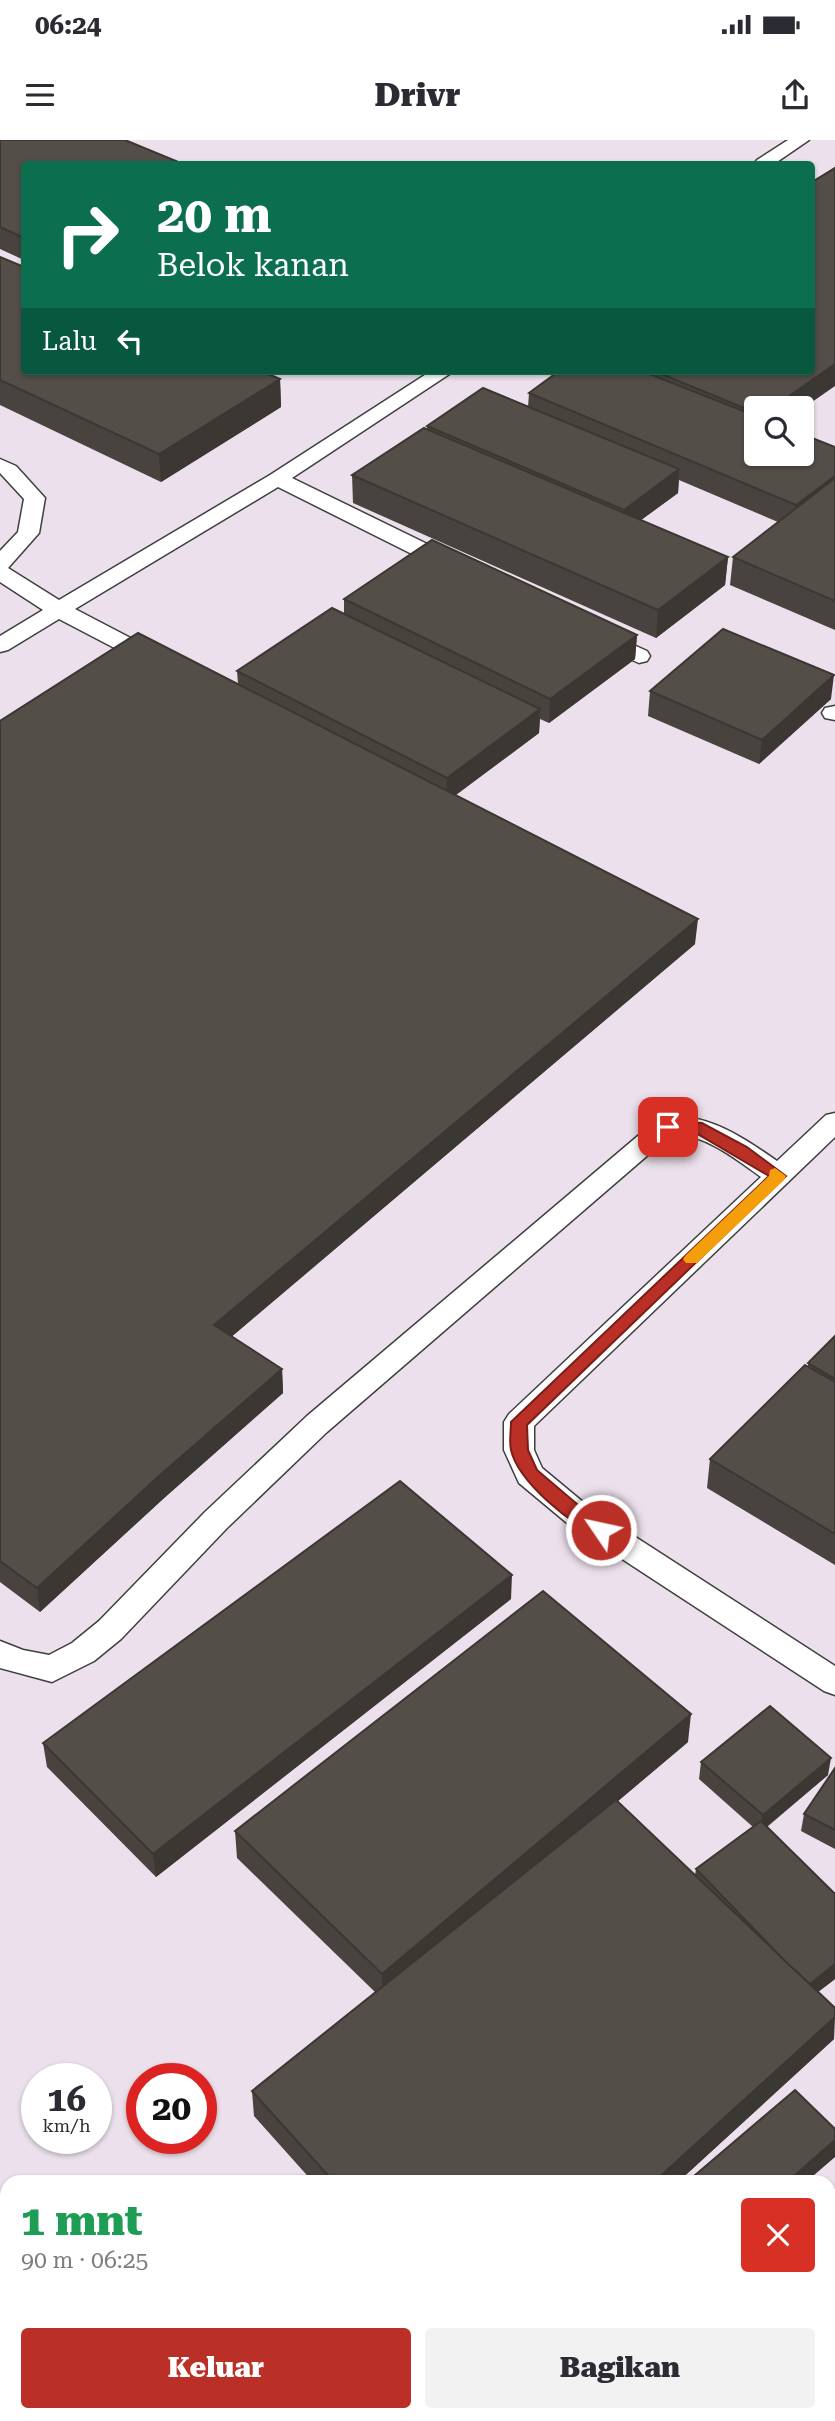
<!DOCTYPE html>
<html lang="id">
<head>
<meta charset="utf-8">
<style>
  body { margin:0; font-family:"Roboto Serif",serif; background:#f2f2f3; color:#2b2b33; height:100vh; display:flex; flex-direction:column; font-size:26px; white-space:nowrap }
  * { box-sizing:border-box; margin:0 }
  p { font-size:23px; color:#7c7c81 }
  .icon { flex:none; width:38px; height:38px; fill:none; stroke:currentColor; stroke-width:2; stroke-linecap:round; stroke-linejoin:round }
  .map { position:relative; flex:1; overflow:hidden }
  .side { position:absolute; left:0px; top:2035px; width:836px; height:247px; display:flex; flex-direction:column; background:#fff; border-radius:21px 21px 0 0; box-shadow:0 2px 5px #0004 }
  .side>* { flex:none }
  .top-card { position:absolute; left:21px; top:21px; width:794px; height:214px; border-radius:7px; box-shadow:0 2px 5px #0004; background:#0b6e4f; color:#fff; overflow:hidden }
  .tools { position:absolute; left:744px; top:256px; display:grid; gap:14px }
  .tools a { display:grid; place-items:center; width:70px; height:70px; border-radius:7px; background:#fff; box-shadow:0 2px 5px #0004; font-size:35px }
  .speed { position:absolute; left:21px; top:1923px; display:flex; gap:14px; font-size:35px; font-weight:700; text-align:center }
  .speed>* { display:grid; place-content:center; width:91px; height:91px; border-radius:50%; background:#fff; box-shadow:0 2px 5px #0004; line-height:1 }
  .speed small { font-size:18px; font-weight:400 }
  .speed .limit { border:10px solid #d22; background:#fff; color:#111 }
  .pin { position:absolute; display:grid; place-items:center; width:60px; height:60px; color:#fff; margin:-30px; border-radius:14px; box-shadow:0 4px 10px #0006 }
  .me { position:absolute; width:77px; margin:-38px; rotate:304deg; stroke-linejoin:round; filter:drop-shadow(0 0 5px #0008) }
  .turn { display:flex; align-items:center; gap:24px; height:147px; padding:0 21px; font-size:32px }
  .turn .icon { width:91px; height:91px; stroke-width:2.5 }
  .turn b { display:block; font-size:49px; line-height:60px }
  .then { display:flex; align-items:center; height:66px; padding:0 21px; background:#0003; gap:14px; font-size:26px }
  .round { display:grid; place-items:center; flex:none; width:74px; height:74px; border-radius:7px; background:#f2f2f3 }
  .headline { display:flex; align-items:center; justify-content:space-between; height:119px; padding:0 21px }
  h1 { font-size:42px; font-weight:800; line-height:52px; color:#1e9e55 }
  .button { display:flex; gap:14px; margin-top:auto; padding:14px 21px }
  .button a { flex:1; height:80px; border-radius:7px; background:#ba3026; color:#fff; font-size:28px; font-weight:800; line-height:80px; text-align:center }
  .button a+a { background:#f2f2f3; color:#2b2b33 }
  .status { display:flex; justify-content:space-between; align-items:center; height:49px; padding:0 35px; background:#fff; direction:ltr }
  .status svg { height:19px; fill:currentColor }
  header { display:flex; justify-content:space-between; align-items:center; height:91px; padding:0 21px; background:#fff; font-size:32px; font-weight:800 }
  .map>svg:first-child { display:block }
</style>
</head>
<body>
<div class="status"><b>06:24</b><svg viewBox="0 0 49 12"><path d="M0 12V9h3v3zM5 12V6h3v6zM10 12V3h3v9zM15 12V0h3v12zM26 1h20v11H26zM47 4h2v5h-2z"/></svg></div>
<header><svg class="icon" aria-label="menu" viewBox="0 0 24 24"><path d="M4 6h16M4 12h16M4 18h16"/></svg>Drivr<svg class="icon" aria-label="share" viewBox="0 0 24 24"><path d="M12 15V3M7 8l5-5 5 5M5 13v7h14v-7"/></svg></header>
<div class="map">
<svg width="835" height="2281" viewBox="0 0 835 2281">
  <rect width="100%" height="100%" fill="#fffdeb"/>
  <path fill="#ebe0eb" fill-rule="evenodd" d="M0 0H835V2281H0ZM24 24H812V231H24ZM756 268H802V313H756ZM37 1939H96V1998H37ZM142 1939H201V1998H142ZM7 2042H830V2275H7Z"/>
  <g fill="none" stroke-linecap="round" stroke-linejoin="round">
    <defs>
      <g id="service">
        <polygon points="788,0 809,0 774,24 754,24 757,20"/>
        <polygon points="431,231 454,231 292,338 462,421 465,426 462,431 446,431 278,347 75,469 165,516 168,521 165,526 149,526 59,479 8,510 0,512 0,496 43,470 0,442 0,411 18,392 24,359 0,333 0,319 16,326 45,358 39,393 8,428 59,460 270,335"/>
        <polygon points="600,490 647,511 650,516 647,521 639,523 592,502 589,497 592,492"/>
        <polygon points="835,566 835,580 825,578 822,573 825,568"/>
        <path d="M835 973V997L534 1286V1310L542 1328 589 1367 835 1526V1555L824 1551 567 1383 519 1343 504 1310V1282L509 1274 761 1037C740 1022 701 991 675 996 669 997 662 1004 656 1008L327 1292 227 1388 121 1499 94 1521 52 1542 0 1528V1501L23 1510 49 1515 72 1503 99 1481 205 1372 307 1276 652 984C694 962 744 998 777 1021L826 975Z"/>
      </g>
    </defs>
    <use href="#service" stroke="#3f3f3f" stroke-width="3"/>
    <use href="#service" fill="#fff" fill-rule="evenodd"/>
  </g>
  <g fill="#48433e">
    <polygon points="0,0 24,24 24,120 0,109"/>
    <polygon points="0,117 280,239 281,267 161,342 0,265"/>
    <polygon points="559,231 812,231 756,268 756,313 835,307 835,490 730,445 733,417 778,382 679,340 678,353 641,380 728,417 725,445 656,498 353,363 352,335 427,289 427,286 528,267 529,253"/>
    <polygon points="344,459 637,495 635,519 549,583 540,579 539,593 456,655 695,804 232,1196 282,1229 283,1253 163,1359 40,1472 0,1442 0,581 238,544 237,531 344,474"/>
    <polygon points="650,551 831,559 759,624 648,576"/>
    <polygon points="835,1196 835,1425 707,1348 710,1319 808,1226 808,1223"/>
    <polygon points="511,1459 156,1737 47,1627 43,1603"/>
    <polygon points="688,1602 618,1661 695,1735 696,1729 753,1687 699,1639 701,1622 828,1635 767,1687 835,1839 818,1852 834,1899 678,2042 313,2042 254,1976 252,1951 375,1852 237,1718 235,1691"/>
    <polygon points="835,1628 835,1709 801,1691 804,1674"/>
    <polygon points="610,2275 830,2275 835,2281 615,2281"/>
  </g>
  <g fill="#3b3732">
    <polygon points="835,224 835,246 802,269 802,268 772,268"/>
    <polygon points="280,239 281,267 161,342 159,314"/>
    <polygon points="679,329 678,353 622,394 624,370"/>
    <polygon points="835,336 835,358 794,389 796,365"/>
    <polygon points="728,417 725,445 656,498 658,470"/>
    <polygon points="637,495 635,519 549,583 550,559"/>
    <polygon points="834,535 831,559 759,624 762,600"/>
    <polygon points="540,569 539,593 446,662 447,638"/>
    <polygon points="698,779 695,804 216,1210 214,1185"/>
    <polygon points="282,1229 283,1253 163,1359 40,1472 37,1448 160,1335"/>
    <polygon points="512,1435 511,1459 156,1737 153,1714"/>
    <polygon points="691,1574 688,1602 382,1860 382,1834"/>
    <polygon points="831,1618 828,1635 760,1692 763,1675"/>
    <polygon points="835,1824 835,1839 805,1862 809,1845"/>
    <polygon points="835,1877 834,1899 678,2042 654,2042"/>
    <polygon points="835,2000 835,2017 806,2042 787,2042"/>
  </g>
  <g fill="#544e48" stroke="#3b3732" stroke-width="2">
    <polygon points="0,0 125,0 176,21 169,24 24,24 24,98 0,87"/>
    <polygon points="835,28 835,224 772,268 756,268 756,273 654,231 812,231 812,42"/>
    <polygon points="0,117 24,127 24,231 261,231 280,239 159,314 0,240"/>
    <polygon points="559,231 642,231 756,276 756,313 802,313 802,294 835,307 835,336 796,365 529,253"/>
    <polygon points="483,248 679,329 624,370 427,286"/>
    <polygon points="424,288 728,417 658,470 352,335"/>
    <polygon points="835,338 835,461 733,417"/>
    <polygon points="432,400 637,495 550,559 344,459"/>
    <polygon points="332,468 540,569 447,638 237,531"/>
    <polygon points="723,489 834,535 762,600 650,551"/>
    <polygon points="138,493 698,779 214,1185 282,1229 160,1335 37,1448 0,1421 0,581"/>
    <polygon points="835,1196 835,1239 808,1223"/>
    <polygon points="805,1225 835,1242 835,1394 710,1319"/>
    <polygon points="400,1341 512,1435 153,1714 43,1603"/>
    <polygon points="543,1451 691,1574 382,1834 235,1691"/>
    <polygon points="770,1566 831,1618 763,1675 701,1622"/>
    <polygon points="835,1628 835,1690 804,1674"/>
    <polygon points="616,1660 835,1868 835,1877 654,2042 334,2042 252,1951"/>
    <polygon points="761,1681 835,1754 835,1824 810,1844 785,1821 696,1729"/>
    <polygon points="795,1950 835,1989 835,2000 787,2042 687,2042"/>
    <polygon points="835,2057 835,2281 635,2281 629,2275 830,2275 830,2062"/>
    <polygon points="5,2274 10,2281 0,2281 0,2278"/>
  </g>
  <path fill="#ba3026" stroke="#791f19" stroke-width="2" d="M668 981 702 983 747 1007 786 1036 527 1285 528 1310 537 1330 584 1370 607 1385 610 1390 607 1394 601 1396C572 1387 518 1341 511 1310 509 1302 511 1291 511 1282L769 1036 694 992 663 990 661 987 663 983Z"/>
  <polygon fill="#f59e0b" points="775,1028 786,1036 784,1040 697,1123 686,1123 683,1119 686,1115 769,1036 770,1030"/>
</svg>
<div class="tools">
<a><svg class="icon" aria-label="search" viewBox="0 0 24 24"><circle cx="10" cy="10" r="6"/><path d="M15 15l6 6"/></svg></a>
</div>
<div class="speed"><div>16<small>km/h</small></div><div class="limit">20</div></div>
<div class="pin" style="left:668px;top:987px;background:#d93025"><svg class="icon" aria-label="arrive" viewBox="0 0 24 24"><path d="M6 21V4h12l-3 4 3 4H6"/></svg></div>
<svg class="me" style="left:601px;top:1390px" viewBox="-20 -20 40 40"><circle r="17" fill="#ba3026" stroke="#fff" stroke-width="3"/><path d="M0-11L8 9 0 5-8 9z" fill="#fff"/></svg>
<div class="top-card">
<div class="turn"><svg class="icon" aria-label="right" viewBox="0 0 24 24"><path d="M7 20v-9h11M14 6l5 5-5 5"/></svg><div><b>20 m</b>Belok kanan</div></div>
<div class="then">Lalu<svg class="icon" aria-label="left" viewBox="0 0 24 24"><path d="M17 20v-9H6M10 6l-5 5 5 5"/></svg></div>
</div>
<section class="side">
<div class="headline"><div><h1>1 mnt</h1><p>90 m · 06:25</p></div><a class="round" style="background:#d93025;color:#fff"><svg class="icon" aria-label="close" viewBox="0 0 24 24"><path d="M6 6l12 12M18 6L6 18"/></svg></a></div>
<div class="button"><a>Keluar</a><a>Bagikan</a></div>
</section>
</div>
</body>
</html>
